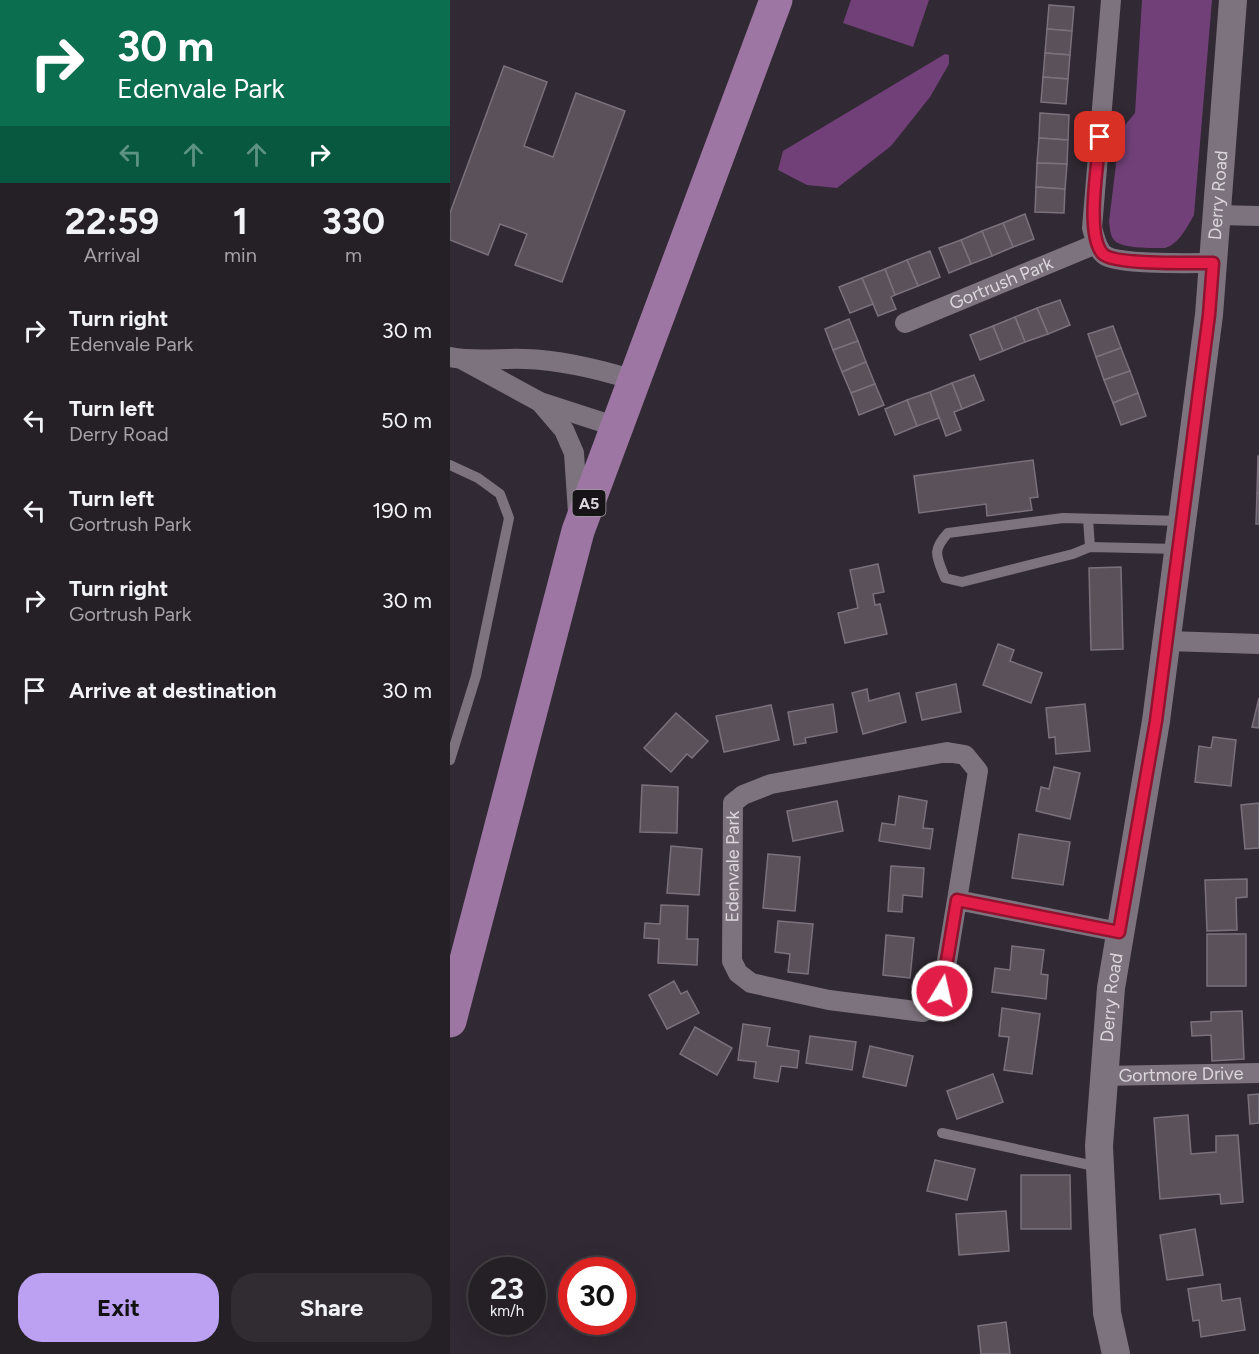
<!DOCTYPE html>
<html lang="en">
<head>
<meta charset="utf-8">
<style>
  body { margin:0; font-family:Figtree,sans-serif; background:#312c32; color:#f1f3f6; height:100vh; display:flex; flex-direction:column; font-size:22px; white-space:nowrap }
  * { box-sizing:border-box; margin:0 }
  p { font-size:20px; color:#a3a2a7 }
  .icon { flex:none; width:33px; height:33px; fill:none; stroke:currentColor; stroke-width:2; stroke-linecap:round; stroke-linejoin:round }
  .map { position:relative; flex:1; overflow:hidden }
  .drawer { display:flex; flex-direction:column; background:#251f26; width:450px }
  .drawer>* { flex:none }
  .banner { background:#0b6e4f; color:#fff; overflow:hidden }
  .speed { position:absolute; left:18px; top:1257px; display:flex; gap:12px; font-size:30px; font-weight:700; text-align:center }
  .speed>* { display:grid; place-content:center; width:78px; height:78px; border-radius:50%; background:#251f26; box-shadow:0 6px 24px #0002,0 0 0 2px #423d43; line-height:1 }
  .speed small { font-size:15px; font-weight:400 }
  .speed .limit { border:9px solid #d22; background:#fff; color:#111 }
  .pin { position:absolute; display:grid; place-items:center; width:51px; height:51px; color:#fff; margin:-26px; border-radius:12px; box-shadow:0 3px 9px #0006 }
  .me { position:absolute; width:66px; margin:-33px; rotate:9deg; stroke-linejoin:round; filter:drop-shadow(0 0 4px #0008) }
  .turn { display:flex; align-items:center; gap:21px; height:126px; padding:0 18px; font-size:27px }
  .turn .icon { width:78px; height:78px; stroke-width:2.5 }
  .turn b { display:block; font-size:42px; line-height:51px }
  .lanes { display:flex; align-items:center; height:57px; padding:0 18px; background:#0003; justify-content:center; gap:30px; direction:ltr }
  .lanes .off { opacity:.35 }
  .eta { display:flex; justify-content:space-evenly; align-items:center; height:102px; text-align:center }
  .eta b { font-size:36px; font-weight:700; line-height:42px }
  .cta { display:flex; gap:12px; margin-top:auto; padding:12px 18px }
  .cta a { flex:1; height:69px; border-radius:24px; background:#bca0f2; color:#111; font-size:24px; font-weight:700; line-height:69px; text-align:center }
  .cta a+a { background:#312c32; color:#f1f3f6 }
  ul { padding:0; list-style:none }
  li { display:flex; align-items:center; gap:18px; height:90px; padding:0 18px }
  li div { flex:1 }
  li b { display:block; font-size:22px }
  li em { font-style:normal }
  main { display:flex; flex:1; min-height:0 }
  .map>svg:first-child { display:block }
</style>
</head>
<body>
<main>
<section class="drawer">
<div class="banner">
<div class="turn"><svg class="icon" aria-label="right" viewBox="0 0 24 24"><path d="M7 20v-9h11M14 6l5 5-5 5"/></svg><div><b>30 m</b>Edenvale Park</div></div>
<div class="lanes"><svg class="icon off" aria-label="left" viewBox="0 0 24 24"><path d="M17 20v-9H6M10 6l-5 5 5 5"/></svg><svg class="icon off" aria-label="ahead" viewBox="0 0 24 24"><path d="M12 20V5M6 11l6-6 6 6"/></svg><svg class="icon off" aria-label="ahead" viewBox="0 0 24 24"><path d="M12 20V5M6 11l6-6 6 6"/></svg><svg class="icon" aria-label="right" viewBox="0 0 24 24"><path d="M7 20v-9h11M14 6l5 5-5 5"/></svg></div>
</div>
<div class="eta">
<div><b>22:59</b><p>Arrival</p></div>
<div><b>1</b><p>min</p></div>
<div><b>330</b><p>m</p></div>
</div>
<ul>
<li><svg class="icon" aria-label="right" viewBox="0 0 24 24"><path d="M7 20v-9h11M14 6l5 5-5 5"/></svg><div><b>Turn right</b><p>Edenvale Park</p></div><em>30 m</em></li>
<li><svg class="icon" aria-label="left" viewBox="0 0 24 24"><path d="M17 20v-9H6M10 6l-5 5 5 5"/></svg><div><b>Turn left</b><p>Derry Road</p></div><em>50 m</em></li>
<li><svg class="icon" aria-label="left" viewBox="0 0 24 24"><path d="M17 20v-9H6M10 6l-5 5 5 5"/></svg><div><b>Turn left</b><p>Gortrush Park</p></div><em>190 m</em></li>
<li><svg class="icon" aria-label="right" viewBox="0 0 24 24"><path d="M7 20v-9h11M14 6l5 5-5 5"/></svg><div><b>Turn right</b><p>Gortrush Park</p></div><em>30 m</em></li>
<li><svg class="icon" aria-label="arrive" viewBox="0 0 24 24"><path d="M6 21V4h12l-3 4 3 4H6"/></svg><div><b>Arrive at destination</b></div><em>30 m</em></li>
</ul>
<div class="cta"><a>Exit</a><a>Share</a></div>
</section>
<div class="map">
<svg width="809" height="1354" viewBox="0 0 809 1354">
  <rect width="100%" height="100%" fill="#312933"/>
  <g fill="#714079">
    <polygon points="401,0 479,0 463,47 393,23"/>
    <path d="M692 0H762L744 215C737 227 729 244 715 248 704 248 671 249 664 240 660 235 660 228 659 222L670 131 685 113Z"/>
    <polygon points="495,54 499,55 499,64 480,97 441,146 387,188 357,185 328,170 333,151"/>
  </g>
  <g fill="#5a515b" stroke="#7a717c" stroke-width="1.5">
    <polygon points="599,5 624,7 622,31 597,29"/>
    <polygon points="597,29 622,31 620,55 595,53"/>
    <polygon points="595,53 620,55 618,79 593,77"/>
    <polygon points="54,66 97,82 74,146 103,157 126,93 175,111 112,282 65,265 77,234 50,224 38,255 0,240 0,213"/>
    <polygon points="593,77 618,79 616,104 591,102"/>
    <polygon points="590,113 619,115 618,140 589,138"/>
    <polygon points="589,138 618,140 617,164 587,163"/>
    <polygon points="587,163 617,164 615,189 586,187"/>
    <polygon points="586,187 615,189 614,213 585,212"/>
    <polygon points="575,214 584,239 563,247 553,223"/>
    <polygon points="553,223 563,247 542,256 532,231"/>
    <polygon points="532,231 542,256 521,264 511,240"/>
    <polygon points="511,240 521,264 499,273 489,248"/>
    <polygon points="480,251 490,277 468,286 457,260"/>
    <polygon points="457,260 468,286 445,295 435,269"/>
    <polygon points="435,269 445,295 441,297 446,309 428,316 412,278"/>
    <polygon points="412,278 423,304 400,313 389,287"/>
    <polygon points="610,300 620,325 598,334 587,308"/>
    <polygon points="587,308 598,334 575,342 565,317"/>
    <polygon points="565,317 575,342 553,351 543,326"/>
    <polygon points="399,319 408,341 383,350 375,329"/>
    <polygon points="543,326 553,351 530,360 520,335"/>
    <polygon points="663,326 671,348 646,357 638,334"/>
    <polygon points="408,341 416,362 392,372 383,350"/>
    <polygon points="671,348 680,371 654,380 646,357"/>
    <polygon points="416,362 425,384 401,393 392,372"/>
    <polygon points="680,371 688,393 663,403 654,380"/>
    <polygon points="524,375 534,400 512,409 502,383"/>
    <polygon points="502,383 512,409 504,412 511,430 496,436 480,392"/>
    <polygon points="425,384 434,405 409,415 401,393"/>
    <polygon points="480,392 489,418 467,426 457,400"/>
    <polygon points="688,393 696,416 671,425 663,403"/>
    <polygon points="457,400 467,426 445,435 435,409"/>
    <polygon points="808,456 809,456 809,493 807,493"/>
    <polygon points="583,460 588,497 580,498 582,510 537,516 536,504 469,513 464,476"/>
    <polygon points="807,493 809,493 809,524 806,524"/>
    <polygon points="428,564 434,592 423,594 425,605 430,604 437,634 395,643 388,613 408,608 400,570"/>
    <polygon points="671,567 673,649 641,650 639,568"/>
    <polygon points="548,644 564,650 560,661 592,673 581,703 533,685"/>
    <polygon points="506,684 511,712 472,720 466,693"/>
    <polygon points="417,689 419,701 449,693 456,722 413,734 402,693"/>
    <polygon points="809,698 809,728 802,727"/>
    <polygon points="383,704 387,732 355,738 356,743 344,745 338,712"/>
    <polygon points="635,704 640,751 606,754 605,737 599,738 596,708"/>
    <polygon points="321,705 329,740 274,752 266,716"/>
    <polygon points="226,713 258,741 242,758 237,754 221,772 194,748"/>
    <polygon points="763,737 786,740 781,786 745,782 749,746 761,748"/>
    <polygon points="604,767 630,773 620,819 586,811 591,787 599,789"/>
    <polygon points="192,785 228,787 227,833 190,832"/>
    <polygon points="449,796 477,801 473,828 483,829 480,849 429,841 432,823 445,825"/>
    <polygon points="387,801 393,831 343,841 337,811"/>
    <polygon points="809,803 809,848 795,849 791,805"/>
    <polygon points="569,834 620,842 613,885 562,878"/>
    <polygon points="221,846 252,849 249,895 217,893"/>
    <polygon points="318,854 350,857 345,911 313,908"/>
    <polygon points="441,866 474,868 472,897 453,895 452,912 438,911"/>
    <polygon points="797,879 797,897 786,898 787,930 757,931 755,880"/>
    <polygon points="211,905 238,906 237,939 248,939 247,965 208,963 209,939 194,938 195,923 210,924"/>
    <polygon points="328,921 363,924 358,974 338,972 340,954 325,952"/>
    <rect x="757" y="934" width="39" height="52"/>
    <polygon points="436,935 464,938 460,978 433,975"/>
    <polygon points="562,946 594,950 591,974 598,975 596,999 542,992 545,968 560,970"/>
    <polygon points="224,981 231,994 237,991 249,1013 217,1029 199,995"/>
    <polygon points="552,1008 590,1014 582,1074 554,1070 559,1037 549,1036"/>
    <polygon points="792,1011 794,1059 762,1061 761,1035 742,1036 741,1022 761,1021 761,1012"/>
    <polygon points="293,1024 320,1028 317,1046 349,1051 347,1068 331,1066 328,1082 304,1078 306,1062 288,1060"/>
    <polygon points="245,1027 282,1048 267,1075 230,1054"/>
    <polygon points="360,1036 406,1042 402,1070 356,1063"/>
    <polygon points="420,1046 463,1056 456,1086 413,1077"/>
    <polygon points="543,1074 553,1102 507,1119 497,1091"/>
    <polygon points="809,1094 809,1123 800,1124 798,1095"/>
    <polygon points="738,1115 741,1154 766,1152 766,1136 788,1135 793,1202 771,1204 770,1194 710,1199 704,1118"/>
    <polygon points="485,1160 525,1169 517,1200 477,1191"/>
    <polygon points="571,1175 620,1175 621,1229 571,1229"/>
    <polygon points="556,1211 559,1251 509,1255 506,1214"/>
    <polygon points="745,1229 753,1275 717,1280 710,1235"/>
    <polygon points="770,1284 772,1301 790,1298 795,1330 751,1337 749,1320 743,1321 738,1289"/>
    <polygon points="556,1322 560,1354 531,1354 528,1326"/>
  </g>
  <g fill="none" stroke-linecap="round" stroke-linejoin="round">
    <g stroke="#7d737e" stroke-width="10">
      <polyline points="0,465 28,478 50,494 59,518 26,676 0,760"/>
      <polyline points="638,519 640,547"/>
      <path d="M728 549 640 547 623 554 512 582 495 578C487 557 481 551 498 533L613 518 732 521"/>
      <polyline points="492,1133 649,1167"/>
    </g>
    <g stroke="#7d737e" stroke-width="20">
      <path d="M661 0 642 228C645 237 647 251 656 256 673 265 740 263 763 263"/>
      <polyline points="767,215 809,216"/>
      <path id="s1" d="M455 323 646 244"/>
      <path d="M0 357C24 362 50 358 75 359 112 360 148 369 184 380"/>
      <polyline points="13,360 90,402 167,427"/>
      <polyline points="90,402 114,430 124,453 128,513"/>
      <polyline points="717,641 809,644"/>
      <path id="s2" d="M507 900 492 991 485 1003 473 1012 379 1000 301 983 288 973 282 961 283 803 293 795 321 784 497 752 515 755 528 771 507 900 669 932"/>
      <path id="s3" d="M653 1076 809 1073"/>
    </g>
    <path stroke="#7d737e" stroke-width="28" id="s4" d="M666 1354 657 1313 649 1146 661 988 706 721 759 315 783 0"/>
    <polyline stroke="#9d76a3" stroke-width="33" points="0,1021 128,531 326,0"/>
  </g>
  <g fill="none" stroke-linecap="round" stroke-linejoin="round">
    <defs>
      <path id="route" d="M492 991 507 900 669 932 706 721 759 315 763 263C744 263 664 265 653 254 635 236 648 163 650 137"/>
    </defs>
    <use href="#route" stroke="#92132f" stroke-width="15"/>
    <use href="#route" stroke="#e11d48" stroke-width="10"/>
  </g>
  <g text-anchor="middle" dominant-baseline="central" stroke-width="4.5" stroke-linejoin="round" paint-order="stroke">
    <rect fill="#171418" stroke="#a09ca1" stroke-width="1.5" x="122.5" y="490" width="33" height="26" rx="4.5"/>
    <g font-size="16" font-weight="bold" fill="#dbd6dc">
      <text x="139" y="503">A5</text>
    </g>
    <g font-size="18" fill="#dbd6dc" stroke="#171418">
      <text stroke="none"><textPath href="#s4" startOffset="1168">Derry Road</textPath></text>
      <text stroke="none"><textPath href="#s1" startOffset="104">Gortrush Park</textPath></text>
      <text stroke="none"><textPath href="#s2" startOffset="420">Edenvale Park</textPath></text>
      <text stroke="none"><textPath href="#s4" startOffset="358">Derry Road</textPath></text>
      <text stroke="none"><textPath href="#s3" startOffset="78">Gortmore Drive</textPath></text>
    </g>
  </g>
</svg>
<div class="speed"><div>23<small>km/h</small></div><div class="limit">30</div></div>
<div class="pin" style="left:650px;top:137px;background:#d93025"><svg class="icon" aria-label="arrive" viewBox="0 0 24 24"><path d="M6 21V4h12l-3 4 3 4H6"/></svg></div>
<svg class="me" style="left:492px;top:991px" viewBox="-20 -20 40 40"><circle r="17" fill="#e11d48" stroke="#fff" stroke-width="3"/><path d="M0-11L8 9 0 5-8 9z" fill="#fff"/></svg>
</div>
</main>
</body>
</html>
